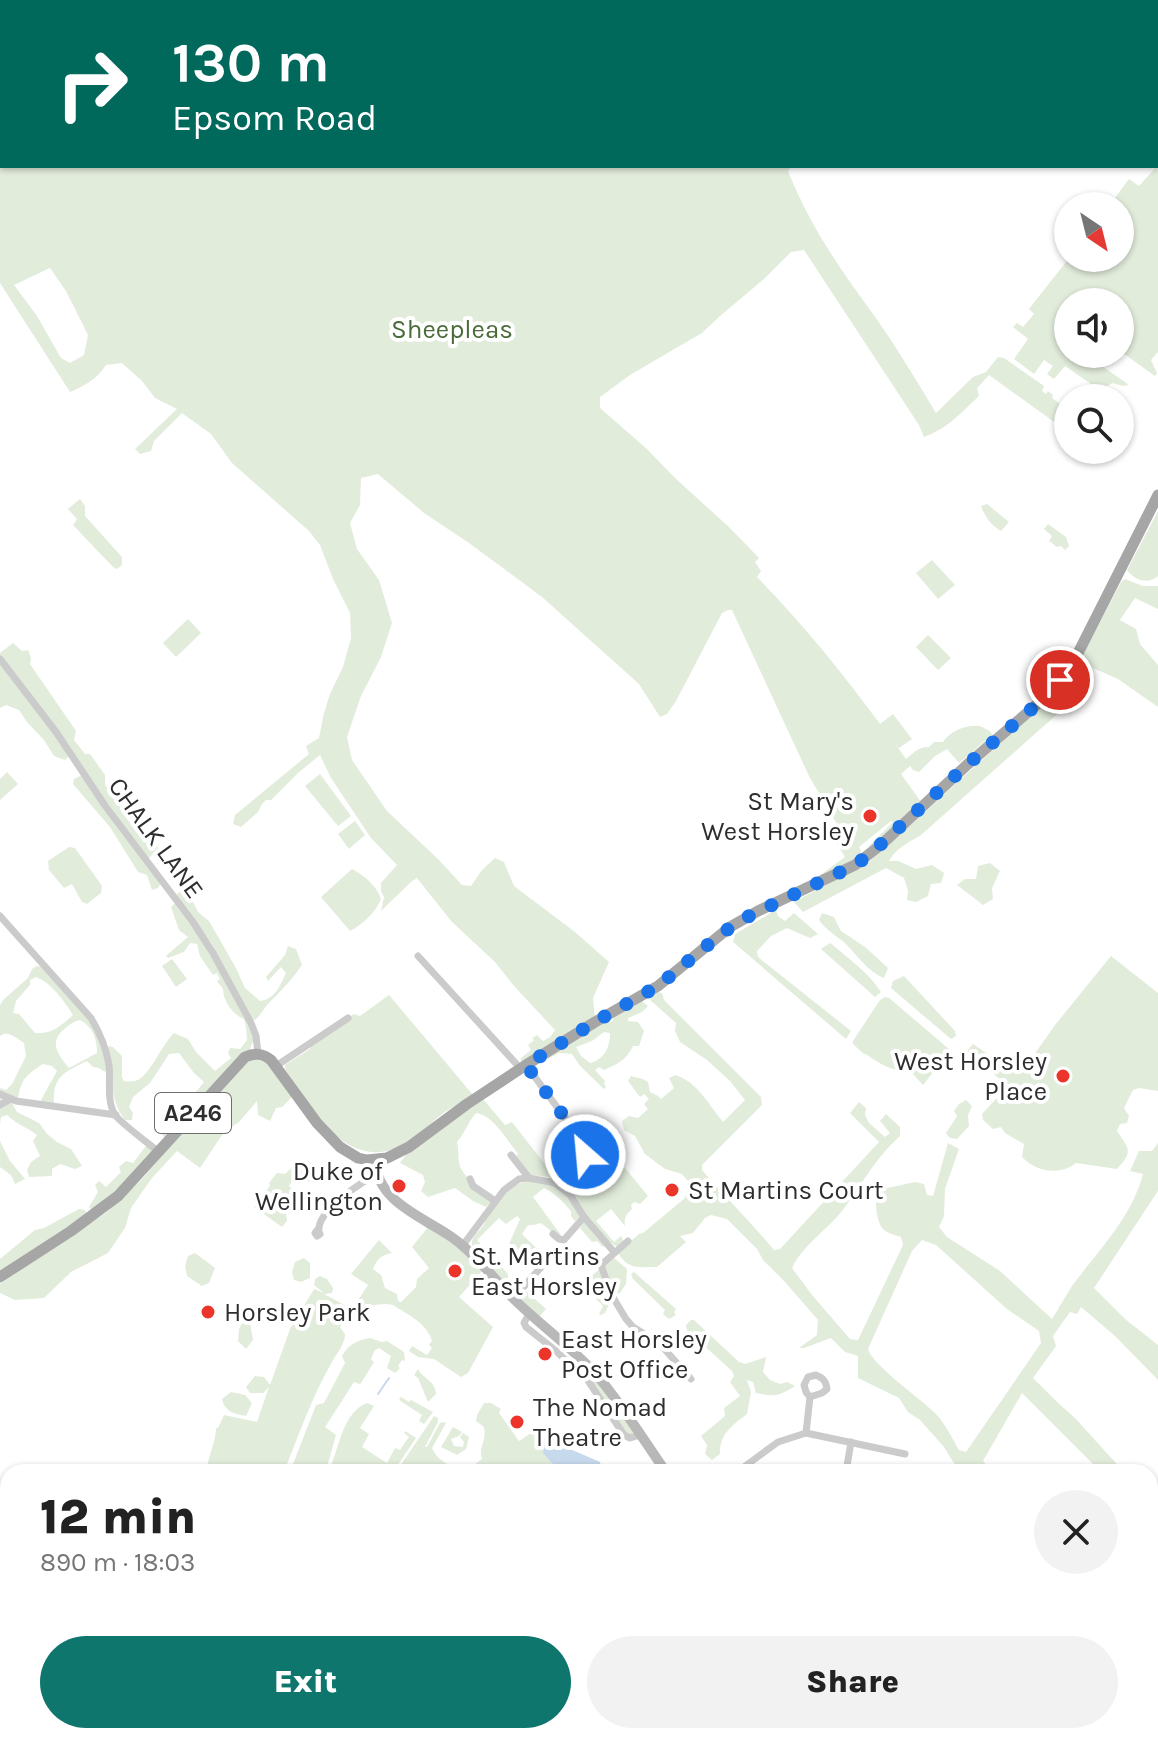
<!DOCTYPE html>
<html lang="en">
<head>
<meta charset="utf-8">
<style>
  body { margin:0; font-family:Karla,sans-serif; background:#f2f2f2; color:#222; height:100vh; display:flex; flex-direction:column; font-size:30px; white-space:nowrap }
  * { box-sizing:border-box; margin:0 }
  p { font-size:26px; color:#767676 }
  .icon { flex:none; width:44px; height:44px; fill:none; stroke:currentColor; stroke-width:2; stroke-linecap:round; stroke-linejoin:round }
  .map { position:relative; flex:1; overflow:hidden }
  .drawer { position:absolute; left:0px; top:1464px; width:1158px; height:280px; display:flex; flex-direction:column; background:#fff; border-radius:24px 24px 0 0; box-shadow:0 2px 6px #0004 }
  .drawer>* { flex:none }
  .guide { position:absolute; left:0px; top:0px; width:1158px; height:168px; box-shadow:0 2px 6px #0004; background:#00695c; color:#fff; overflow:hidden }
  .needle { width:52px; rotate:145deg }
  .fabs { position:absolute; left:1054px; top:192px; display:grid; gap:16px }
  .fabs a { display:grid; place-items:center; width:80px; height:80px; border-radius:50%; background:#fff; box-shadow:0 2px 6px #0004; font-size:40px }
  .pin { position:absolute; display:grid; place-items:center; width:68px; height:68px; color:#fff; margin:-34px; border:4px solid #fff; border-radius:50%; box-shadow:0 2px 8px #0007 }
  .me { position:absolute; width:88px; margin:-44px; rotate:333deg; stroke-linejoin:round; filter:drop-shadow(0 0 6px #0008) }
  .turn { display:flex; align-items:center; gap:28px; height:168px; padding:0 40px; font-size:36px }
  .turn .icon { width:104px; height:104px; stroke-width:2.5 }
  .turn b { display:block; font-size:56px; line-height:68px }
  .round { display:grid; place-items:center; flex:none; width:84px; height:84px; border-radius:42px; background:#f2f2f2 }
  .summary { display:flex; align-items:center; justify-content:space-between; height:136px; padding:0 40px }
  h1 { font-size:48px; font-weight:800; line-height:60px }
  .button { display:flex; gap:16px; margin-top:auto; padding:16px 40px }
  .button a { flex:1; height:92px; border-radius:48px; background:#0f766e; color:#fff; font-size:32px; font-weight:800; line-height:92px; text-align:center }
  .button a+a { background:#f2f2f2; color:#222 }
  .map>svg:first-child { display:block }
</style>
</head>
<body>
<div class="map">
<svg width="1158" height="1744" viewBox="0 0 1158 1744">
  <rect width="100%" height="100%" fill="#fff"/>
  <g fill="#e2ecdb" fill-rule="evenodd">
    <path d="M0 0H925L924 2H2V166H792L788 171C810 226 838 266 873 314 896 346 916 380 936 413L973 377 986 372 998 357 1004 358 1044 386 1042 391 1046 394 1048 391 1053 395 1052 398 1064 407 1068 406V432L989 375 977 388 979 396C962 412 947 429 924 437L919 425 804 250 791 252 764 279 720 316 702 333 630 375 600 397V408L647 449 675 478 730 528 759 558 755 562 761 571 757 577C802 623 842 672 880 724L893 714 912 739 899 748 896 745 906 759C912 754 919 746 929 747L934 742H943C949 732 966 724 979 726 983 727 988 730 991 732L992 735 959 763 947 749 935 756 919 772 913 770 910 766 901 774 921 802 875 846 868 847 893 822 891 821 859 847 861 851 859 858 816 878 845 857 835 841 845 829 841 824 838 826 809 776 732 610H728L722 613 676 701 667 714 660 717 639 684 542 597 469 543 424 513 378 474 361 478 360 505 350 523 357 549 379 580 392 623 381 657 361 696 347 737 352 760 387 811 439 860 462 885 471 886 482 870 495 858 504 862 514 886 575 932 609 962 593 998 595 1018 521 1062V1058L531 1050 528 1045 534 1040 532 1038 537 1035 543 1041 550 1037 555 1030 514 986 495 962 452 922 417 878 412 881 381 911 384 897 381 891V883L397 865 371 838 331 778 320 755 298 773 271 800H266L262 804 258 812 241 827 233 824 235 815 309 754 306 746 319 738 324 713 330 694 343 667 351 638 350 613 333 579 320 545 309 531 232 463 211 434 182 413 154 441 151 451 140 454 135 449 177 409 155 398 142 381 122 363 106 365C96 380 86 385 70 392L0 283ZM50 268 66 291 88 335 84 355 70 363 61 358 37 316 14 285Z"/>
    <polygon points="1158,165 1158,352 1151,360 1157,373 1155,376 1120,351 1120,336 1125,330 1120,326 1120,302 1068,302 1068,354 1085,354 1129,385 1123,386 1112,383 1101,391 1065,366 1054,379 1047,374 1053,366 1044,360 1034,374 1014,359 1028,339 1013,327 1017,323 1023,327 1034,314 1029,309 1069,258 1120,258 1120,206 1109,206 1129,179 1139,186"/>
    <polygon points="80,499 85,506 85,516 122,557 122,565 117,569 113,567 73,525 77,519 68,509"/>
    <path d="M987 504 1009 522 1001 531C991 525 985 517 981 506Z"/>
    <path d="M1158 511V576C1148 585 1134 580 1127 570Z"/>
    <polygon points="1048,524 1066,537 1069,546 1065,550 1061,546 1057,547 1049,541 1052,536 1044,529"/>
    <polygon points="932,560 955,585 938,599 916,573"/>
    <path d="M1125 579 1143 586H1158V609L1135 598 1120 620 1136 629 1140 644 1158 665V707L1118 679 1093 668 1063 709 921 835C909 842 895 849 889 861H898L916 869 932 865 944 873 941 883 931 884 928 896 916 902 907 900 908 891 904 878 886 868 803 912 794 902 868 863 1055 694 1075 670 1121 582Z"/>
    <polygon points="188,619 201,633 176,657 163,643"/>
    <polygon points="928,635 951,658 938,670 916,647"/>
    <polygon points="13,643 22,651 28,650 31,658 30,664 76,731 74,740 85,754 90,754 105,775 105,785 118,799 126,814 126,818 143,838 149,838 158,848 148,859 0,656 0,653"/>
    <polygon points="0,664 70,755 65,760 54,756 44,740 27,722 19,710 6,705 0,708"/>
    <polygon points="7,772 18,784 0,800 0,779"/>
    <polygon points="320,774 351,816 338,826 305,786"/>
    <polygon points="82,775 161,883 158,888 152,890 147,875 138,872 110,827 73,784 74,779"/>
    <polygon points="355,821 365,835 349,849 338,834"/>
    <polygon points="69,847 75,848 102,886 101,893 87,904 82,902 72,884 64,888 49,870 48,861"/>
    <polygon points="990,863 1000,871 992,888 993,899 983,905 957,885 965,879 976,879 978,866"/>
    <path d="M352 869C366 877 375 884 381 899 376 912 362 925 350 931L321 897Z"/>
    <path d="M183 889 186 890 199 913 209 921 236 968 245 988 260 1001C275 999 280 986 286 973L281 967 268 981 266 977 285 955 288 946 296 949 302 965C293 978 283 989 272 1000 265 1006 262 1014 255 1020L252 1019 212 944 177 897V894Z"/>
    <path d="M174 904H178L197 932 248 1020 254 1039 249 1051 165 1138 160 1132 165 1124 164 1111 167 1106H170L173 1110 187 1103 204 1082 194 1073 179 1053 169 1054 150 1083 133 1097 129 1107 133 1113 132 1120H125C108 1099 113 1072 108 1046L113 1047 122 1056V1077L124 1081C131 1082 137 1082 142 1077 153 1068 162 1045 174 1033L188 1039 196 1052 215 1071 231 1058 228 1053 230 1048 240 1049 247 1040 246 1027 244 1019C233 1015 223 1001 223 989L217 981 220 979 217 973 213 975 200 956 197 944 190 943 184 952 168 958 166 956 188 937 179 930 171 907Z"/>
    <polygon points="776,910 778,916 785,921 794,913 818,934 810,938 787,928 771,936 757,951 758,957 851,1031 846,1039 733,942 735,934"/>
    <path d="M822 913 834 917 841 931 865 947 888 968 884 978C868 972 856 954 844 942 835 935 825 929 819 920Z"/>
    <path d="M830 943C847 957 869 973 881 992L875 997 821 949Z"/>
    <path d="M1111 956 1158 993V1091L1139 1088 1133 1090 1124 1108 1129 1116 1127 1123 1120 1124 1117 1131C1130 1150 1133 1151 1117 1169L1076 1163C1060 1176 1036 1172 1022 1157L1024 1144 1005 1133 1001 1127 993 1129 983 1120 982 1114 996 1099 1009 1093 1024 1102 1030 1099 1025 1096H1021L966 1052 973 1044 1007 1067 1022 1072 1055 1025Z"/>
    <polygon points="172,959 187,979 176,987 162,966"/>
    <path d="M37 966 42 967 86 1015 102 1043 107 1068 105 1072 99 1068 93 1067 87 1061C65 1072 52 1076 54 1104L40 1102 57 1071 52 1066 43 1064C35 1069 24 1076 21 1086 19 1090 19 1094 18 1098L0 1102V1088L6 1090 12 1084 26 1056 24 1043C16 1038 8 1030 0 1036V1005L3 1000 28 978 32 969ZM36 977C52 983 64 1001 73 1015 62 1025 51 1035 35 1033L19 1014 13 1013 16 1001 30 985V980ZM80 1020C93 1027 97 1039 97 1053L69 1068C59 1056 49 1044 62 1031 68 1026 72 1022 80 1020Z"/>
    <polygon points="904,976 955,1031 956,1036 951,1039 891,988 893,981"/>
    <path d="M657 992 662 993 664 1000 761 1097 762 1105 702 1165V1170C725 1197 751 1222 774 1250L780 1249 879 1142 850 1113 859 1102 866 1108 865 1115 869 1123 885 1137 890 1133 880 1121 886 1114 900 1127V1136C876 1157 861 1186 842 1211 827 1230 803 1245 792 1268L812 1295 850 1339 858 1340 903 1245 901 1237C895 1235 887 1233 883 1229 876 1222 874 1197 878 1190L915 1182 924 1184 927 1195 933 1196 948 1143 959 1149 945 1189 944 1216 939 1227 947 1237 1000 1271 1052 1319C1059 1308 1065 1297 1072 1286 1098 1251 1132 1217 1143 1174L1130 1171 1139 1151H1152L1158 1143V1191L1094 1288 1125 1319 1158 1345V1380L1115 1336 1081 1307 1077 1314 1070 1312 1053 1336 1056 1346 1033 1378 1056 1401 1075 1418 1124 1472H1101L1022 1393 983 1461 992 1472H955L957 1468 944 1447 920 1420 908 1412 899 1398 858 1378V1356L845 1352 831 1338 804 1348H799L817 1335 818 1320 785 1282 763 1260 757 1249 727 1219 711 1215 705 1218 693 1233 680 1236 686 1242 657 1267C639 1267 627 1270 618 1252L639 1234 643 1233 685 1198 686 1194 693 1187 682 1174 665 1169 645 1154 635 1136 624 1130 622 1121 629 1116 638 1118 648 1109 644 1104 649 1099 644 1094 640 1097 628 1081 631 1076 643 1079 648 1082 650 1092 658 1096 661 1099 674 1088 669 1078 675 1075C698 1082 708 1104 723 1122L745 1100 730 1081 707 1060 680 1042 675 1031 676 1023 650 1000ZM922 1240 936 1245 1007 1309 1039 1331 1041 1343 966 1452 959 1450C952 1438 945 1423 935 1413 921 1399 872 1365 868 1349L912 1251Z"/>
    <path d="M389 995 473 1095C464 1101 455 1106 446 1111 429 1123 417 1141 396 1148 344 1169 308 1105 285 1069V1065L310 1049V1045L354 1014 360 1016Z"/>
    <path d="M885 997 889 998 949 1049 948 1053 923 1085 911 1072C892 1071 881 1065 866 1054H864L853 1044V1041L880 1000Z"/>
    <path d="M642 1001 648 1006 642 1012 628 1018V1021L638 1022 644 1031 639 1046H633C627 1060 617 1064 604 1070L599 1067 595 1070 605 1081 604 1084 606 1087 604 1089 580 1066 572 1054 559 1053 548 1059 547 1057 603 1022H612L614 1017ZM604 1032 610 1033C610 1047 605 1059 590 1063L581 1056 576 1047 592 1041Z"/>
    <polygon points="254,1059 272,1064 291,1093 291,1098 282,1107 276,1108 270,1121 258,1115 257,1101 239,1122 224,1132 200,1168 177,1151 152,1178 131,1208 125,1228 108,1253 71,1272 44,1298 15,1300 0,1293 0,1284 107,1212 141,1180 204,1107 245,1063"/>
    <path d="M483 1099 505 1125 512 1122 551 1172 582 1154 586 1159 593 1157 604 1170 616 1160 618 1164 621 1163 648 1196 640 1204 634 1202 631 1205 632 1209C626 1215 624 1217 625 1226L611 1209 596 1221 614 1242 621 1236 624 1242 617 1247 610 1242 603 1247 597 1241 592 1242 580 1228 587 1217 549 1177 531 1175 515 1157 518 1154C507 1140 493 1115 476 1113 468 1122 465 1133 457 1142 459 1150 458 1155 459 1162 462 1179 480 1186 493 1195L492 1201 486 1207 473 1201 455 1188 428 1197 421 1191 425 1182 423 1175 400 1163 408 1152Z"/>
    <polygon points="966,1100 972,1106 968,1115 969,1126 957,1139 950,1138 946,1133 957,1116 954,1111 959,1104"/>
    <path d="M12 1103 17 1112 39 1123 47 1134 57 1142 71 1149 82 1166 75 1169 60 1164 52 1169V1176L29 1177 27 1170 31 1162 40 1156 33 1141 37 1135C27 1127 16 1124 7 1115L1 1117 0 1124V1108L6 1104Z"/>
    <polygon points="0,1141 10,1161 25,1179 15,1184 11,1175 0,1167"/>
    <polygon points="148,1146 154,1151 118,1194 91,1210 89,1207 98,1192 95,1185 99,1181 106,1187 121,1172 119,1167 126,1161 133,1163 145,1147"/>
    <polygon points="299,1161 307,1168 303,1172 312,1180 309,1182 295,1176 289,1186 298,1194 296,1200 280,1201 278,1209 286,1213 287,1221 282,1227 254,1207 270,1186 269,1183 277,1173 285,1174"/>
    <path d="M532 1181 549 1186 553 1185 564 1192 580 1216 575 1221 571 1216V1211C563 1202 555 1193 544 1188L533 1197 561 1235 559 1237C552 1233 547 1226 540 1223L534 1225H528L522 1234 536 1248 531 1252 522 1246 517 1251 509 1244 520 1219 517 1216 506 1224 499 1218 477 1240 508 1274V1278L504 1281C496 1273 477 1258 473 1248 469 1238 477 1234 482 1227 485 1224 485 1219 488 1215 498 1199 511 1182 532 1181Z"/>
    <polygon points="79,1209 85,1210 87,1216 0,1274 0,1259 35,1230 44,1228"/>
    <path d="M429 1226 464 1251 482 1271 459 1297 493 1327 468 1373 461 1377 434 1359 418 1357 409 1351 412 1346 427 1355 432 1348 429 1345 432 1341C427 1323 407 1314 393 1305 381 1302 370 1306 358 1311L353 1308 368 1285 351 1274 379 1240 392 1253C381 1255 377 1259 373 1269L381 1275 385 1288 397 1294 398 1301 401 1302 416 1287 417 1279 429 1268 412 1247Z"/>
    <polygon points="195,1253 215,1268 209,1283 202,1286 187,1276 185,1266 188,1256"/>
    <polygon points="304,1258 310,1263 310,1278 301,1282 294,1280 292,1272 295,1262"/>
    <polygon points="614,1258 627,1269 626,1284 620,1293 616,1294 613,1287 608,1290 612,1302 608,1306 605,1313 601,1315 599,1314 603,1306 581,1284"/>
    <polygon points="634,1272 676,1309 674,1312 676,1315 669,1319 663,1314 665,1310 633,1279 631,1274"/>
    <path d="M320 1276 327 1279 333 1288 332 1293 324 1294 352 1309 340 1327 345 1334C345 1344 337 1353 332 1362 312 1397 299 1434 284 1472H207C207 1457 216 1443 216 1428H218L224 1415 257 1422 269 1387 263 1393H250L246 1387 255 1376 264 1377 270 1385 290 1329 314 1289 324 1293 314 1285 315 1279Z"/>
    <polygon points="517,1286 525,1290 546,1309 539,1317 513,1291"/>
    <path d="M691 1320H694L739 1362 745 1364 766 1357 763 1372 770 1380 780 1384 787 1382 795 1386C779 1396 776 1397 756 1393L753 1382 747 1380 751 1392 747 1414C733 1425 719 1434 720 1454L712 1460 705 1454 707 1445 701 1436 725 1416 724 1408 740 1396 730 1382 734 1376 732 1371 687 1330 686 1325Z"/>
    <polygon points="242,1323 250,1323 253,1340 246,1349 238,1341 239,1329"/>
    <path d="M370 1338 382 1342 387 1341 404 1352 405 1361 402 1360 398 1366 400 1368 395 1373 387 1368 391 1356 379 1348 375 1350 371 1359 374 1362 361 1383 360 1384 354 1382 325 1427 336 1435 327 1467 323 1469 324 1472H290L316 1405 324 1403 345 1363 342 1356C348 1345 357 1340 370 1338Z"/>
    <path d="M418 1369C423 1379 435 1380 436 1394L428 1402 418 1378 414 1375Z"/>
    <polygon points="593,1374 634,1432 634,1434 628,1436 588,1377"/>
    <path d="M231 1392 245 1395 252 1403 246 1416C234 1414 225 1412 222 1399Z"/>
    <polygon points="401,1397 409,1402 411,1400 433,1412 424,1424 419,1421 422,1415 399,1400"/>
    <path d="M367 1403 374 1406 360 1428 369 1434 362 1447 387 1463 395 1448 400 1450 409 1437 404 1433 405 1431 416 1438 393 1472H337L330 1468C339 1448 343 1412 367 1403Z"/>
    <path d="M484 1403H491L501 1409 499 1413 519 1441 531 1433 554 1440V1442L548 1443 552 1464 560 1472H396L434 1416 438 1418V1422L425 1447H427L440 1423 444 1422 446 1423 432 1448C437 1461 453 1468 466 1471L482 1459C478 1445 487 1443 484 1427L476 1421 477 1415Z"/>
    <polygon points="453,1427 462,1432 459,1436 451,1439 454,1446 463,1447 464,1442 460,1437 463,1433 469,1437 466,1449 457,1455 441,1447"/>
    <polygon points="1150,1502 1158,1513 1158,1540 1155,1542 1152,1538"/>
    <polygon points="1150,1657 1158,1667 1158,1744 970,1744 962,1736 1150,1736"/>
    <polygon points="215,1736 352,1736 365,1744 227,1744"/>
  </g>
  <polygon fill="#c7d9ed" points="554,1442 600,1462 601,1467 597,1472 585,1472 577,1467 571,1470 571,1472 560,1472 543,1453 544,1445"/>
  <g fill="none" stroke-linecap="round" stroke-linejoin="round">
    <polyline stroke="#c7d9ed" stroke-width="2" points="378,1394 389,1378"/>
    <g stroke="#cbcbcb" stroke-width="7">
      <polyline points="1012,0 1018,2"/>
      <polyline points="1156,46 1158,47"/>
      <polyline points="0,659 56,732 106,807 193,922 213,953 251,1023 256,1036 258,1054"/>
      <path d="M0 916 91 1018C100 1033 106 1047 109 1065 111 1080 106 1100 115 1115 121 1123 149 1144 159 1152"/>
      <polyline points="418,956 521,1069"/>
      <polyline points="526,1065 585,1145 589,1147 592,1152 591,1156 585,1155 585,1145"/>
      <polyline points="276,1066 348,1018"/>
      <polyline points="0,1094 16,1101 116,1115"/>
      <polyline points="0,1105 11,1099"/>
      <polyline points="511,1155 529,1178"/>
      <polyline points="470,1179 473,1186 495,1201"/>
      <path d="M319 1228 315 1233 317 1236 320 1234C319 1232 318 1230 319 1228 320 1210 362 1181 377 1175"/>
      <polyline points="553,1234 559,1239 564,1240 584,1217"/>
      <polyline points="628,1241 601,1265 611,1294 626,1319 633,1327 660,1344 691,1379"/>
      <polyline points="463,1245 504,1190 519,1179 529,1178 555,1183 570,1195 584,1217 614,1252"/>
      <polyline points="513,1299 550,1257"/>
      <polyline points="529,1314 524,1323 526,1327 556,1351 581,1375 585,1376 624,1435 630,1438 640,1435"/>
      <path d="M806 1433 810 1397 822 1393 827 1389C826 1381 823 1378 816 1375L808 1377 804 1385 806 1392 810 1397"/>
      <polyline points="737,1472 778,1442 806,1433 905,1454"/>
      <polyline points="846,1472 851,1442"/>
      <polyline points="835,1736 844,1744"/>
      <polyline points="497,1744 500,1736"/>
      <polyline points="708,1744 713,1736"/>
    </g>
    <g stroke="#b8b8b8" stroke-width="10">
      <path d="M375 1160C377 1203 424 1217 453 1238 478 1256 496 1282 518 1303 543 1327 571 1347 595 1373 621 1403 643 1439 666 1472"/>
      <polyline points="857,1736 866,1744"/>
    </g>
    <path stroke="#a6a6a6" stroke-width="11" d="M0 1277 71 1231 118 1196 245 1057C255 1053 262 1053 271 1060L317 1123 340 1147 358 1158 367 1160 387 1158 409 1147 467 1104 526 1065 595 1022 658 986 730 927 758 911 855 865 882 844 968 764 1050 693 1071 667 1158 495"/>
  </g>
  <g fill="none" stroke-linecap="round" stroke-linejoin="round">
    <polyline stroke="#1a73e8" stroke-width="14" stroke-dasharray="0 25.2" points="585,1155 585,1145 526,1065 595,1022 658,986 721,934 743,919 855,865 869,855 968,764 1050,693 1060,680"/>
  </g>
  <g fill="#ec352a" stroke="#fff" stroke-width="3">
    <circle cx="870" cy="816" r="8"/>
    <circle cx="1063" cy="1076" r="8"/>
    <circle cx="399" cy="1186" r="8"/>
    <circle cx="672" cy="1190" r="8"/>
    <circle cx="455" cy="1271" r="8"/>
    <circle cx="208" cy="1312" r="8"/>
    <circle cx="545" cy="1354" r="8"/>
    <circle cx="517" cy="1422" r="8"/>
  </g>
  <g text-anchor="middle" dominant-baseline="central" stroke-width="8" stroke-linejoin="round" paint-order="stroke">
    <rect fill="#fff" stroke="#6d6d6d" stroke-width="2" x="155" y="1093" width="76" height="40" rx="6"/>
    <g font-size="24" font-weight="bold" fill="#2e2e2e">
      <text x="193" y="1113">A246</text>
    </g>
    <g font-size="26" fill="#4b6c3a" stroke="#fff">
      <text x="452" y="329">Sheepleas</text>
    </g>
    <g font-size="26" fill="#2e2e2e" stroke="#fff" text-anchor="start">
      <text x="854" y="801" text-anchor="end">St Mary's<tspan x="854" dy="30">West Horsley</tspan></text>
      <text x="1047" y="1061" text-anchor="end">West Horsley<tspan x="1047" dy="30">Place</tspan></text>
      <text x="383" y="1171" text-anchor="end">Duke of<tspan x="383" dy="30">Wellington</tspan></text>
      <text x="688" y="1190">St Martins Court</text>
      <text x="471" y="1256">St. Martins<tspan x="471" dy="30">East Horsley</tspan></text>
      <text x="224" y="1312">Horsley Park</text>
      <text x="561" y="1339">East Horsley<tspan x="561" dy="30">Post Office</tspan></text>
      <text x="533" y="1407">The Nomad<tspan x="533" dy="30">Theatre</tspan></text>
    </g>
    <g font-size="26" fill="#2e2e2e" stroke="#fff">
      <text transform="translate(156 838) rotate(54)">CHALK LANE</text>
    </g>
  </g>
</svg>
<div class="fabs">
<a><svg class="needle" viewBox="-14 -14 28 28"><path d="M0-13l5 13h-10z" fill="#e53935"/><path d="M0 13l5-13h-10z" fill="#767676"/></svg></a>
<a><svg class="icon" aria-label="sound" viewBox="0 0 24 24"><path d="M4 9h4l5-4v14l-5-4H4zM17 9q2 3 0 6"/></svg></a>
<a><svg class="icon" aria-label="search" viewBox="0 0 24 24"><circle cx="10" cy="10" r="6"/><path d="M15 15l6 6"/></svg></a>
</div>
<div class="pin" style="left:1060px;top:680px;background:#d93025"><svg class="icon" aria-label="arrive" viewBox="0 0 24 24"><path d="M6 21V4h12l-3 4 3 4H6"/></svg></div>
<svg class="me" style="left:585px;top:1155px" viewBox="-20 -20 40 40"><circle r="17" fill="#1a73e8" stroke="#fff" stroke-width="3"/><path d="M0-11L8 9 0 5-8 9z" fill="#fff"/></svg>
<div class="guide">
<div class="turn"><svg class="icon" aria-label="right" viewBox="0 0 24 24"><path d="M7 20v-9h11M14 6l5 5-5 5"/></svg><div><b>130 m</b>Epsom Road</div></div>
</div>
<section class="drawer">
<div class="summary"><div><h1>12 min</h1><p>890 m · 18:03</p></div><a class="round"><svg class="icon" aria-label="close" viewBox="0 0 24 24"><path d="M6 6l12 12M18 6L6 18"/></svg></a></div>
<div class="button"><a>Exit</a><a>Share</a></div>
</section>
</div>
</body>
</html>
